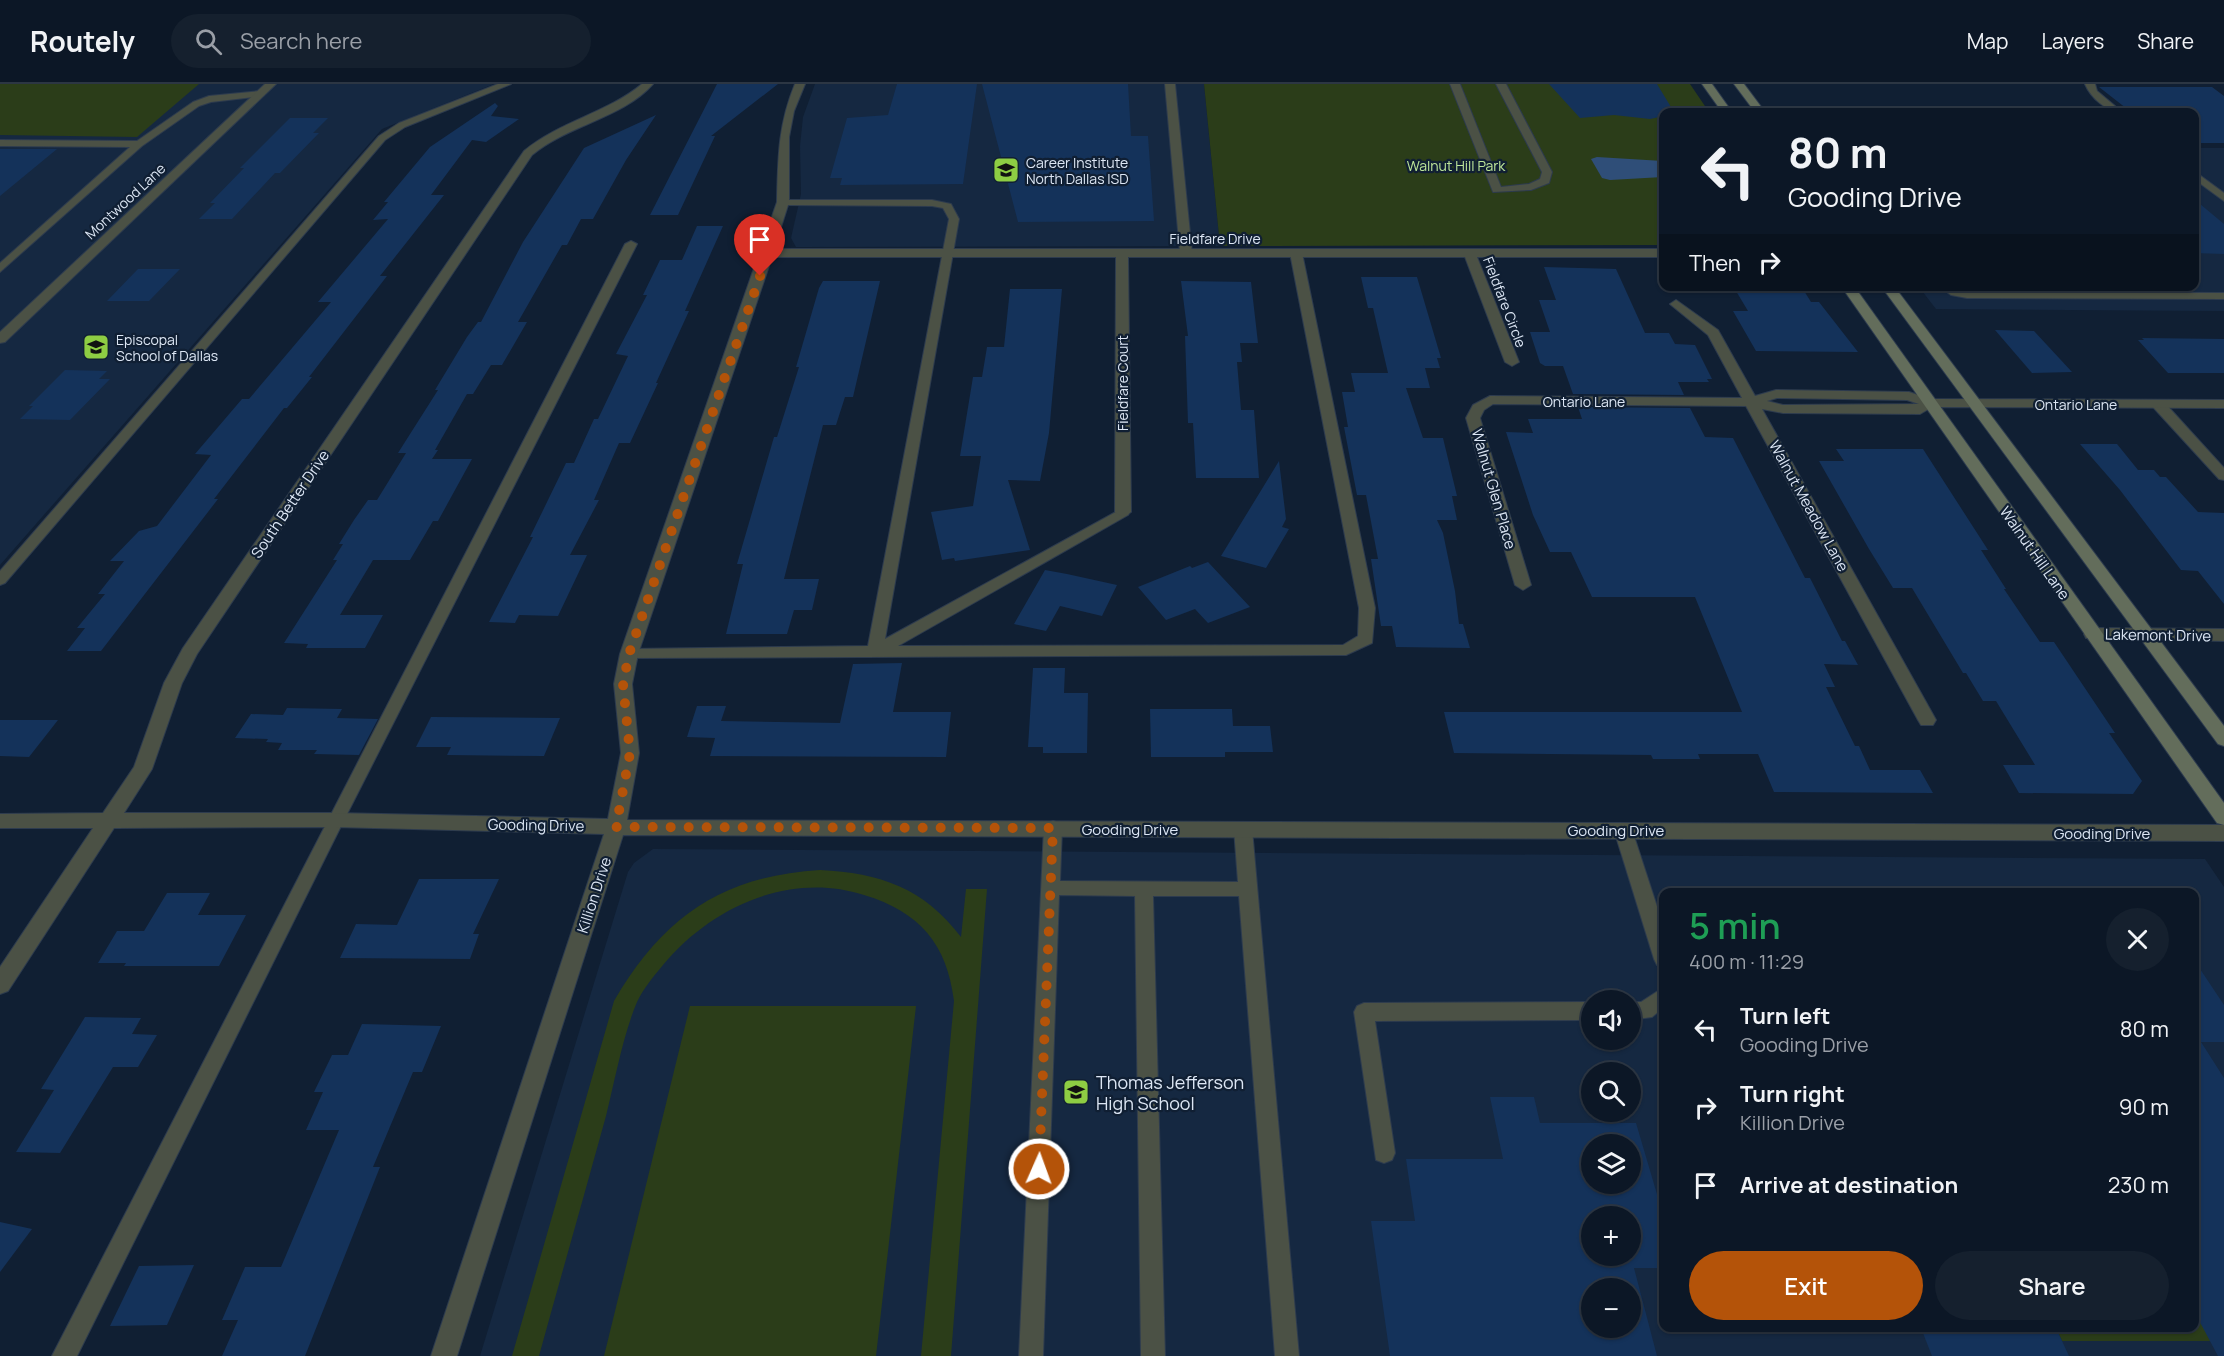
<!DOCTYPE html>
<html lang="en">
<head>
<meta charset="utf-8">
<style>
  body { margin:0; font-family:Manrope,sans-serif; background:#15202e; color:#f1f3f6; height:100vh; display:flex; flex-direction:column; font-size:22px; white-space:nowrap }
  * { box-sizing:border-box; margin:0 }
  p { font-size:20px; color:#9a9fa7 }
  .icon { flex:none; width:33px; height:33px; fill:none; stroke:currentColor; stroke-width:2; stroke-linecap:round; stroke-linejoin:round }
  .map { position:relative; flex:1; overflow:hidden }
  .sheet { position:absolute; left:1659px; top:804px; width:540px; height:444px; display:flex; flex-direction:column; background:#0c1726; border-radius:12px; box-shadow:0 2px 4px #0004,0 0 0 2px #2c3643 }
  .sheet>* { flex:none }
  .banner { position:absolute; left:1659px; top:24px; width:540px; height:183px; border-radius:12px; box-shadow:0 2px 4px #0004,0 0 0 2px #2c3643; background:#0c1726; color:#f1f3f6; overflow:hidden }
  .tools { position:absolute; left:1581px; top:906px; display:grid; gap:12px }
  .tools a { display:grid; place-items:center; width:60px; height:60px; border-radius:50%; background:#0c1726; box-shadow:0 2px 4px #0004,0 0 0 2px #2c3643; font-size:30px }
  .pin { position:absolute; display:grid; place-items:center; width:51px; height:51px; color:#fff; margin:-62px -26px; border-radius:50% 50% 50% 0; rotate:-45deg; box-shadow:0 0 6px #0007 }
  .pin .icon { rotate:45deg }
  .me { position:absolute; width:66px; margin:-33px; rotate:2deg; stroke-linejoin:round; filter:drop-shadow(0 0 4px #0008) }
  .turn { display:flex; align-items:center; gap:21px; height:126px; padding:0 30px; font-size:27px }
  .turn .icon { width:78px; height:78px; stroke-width:2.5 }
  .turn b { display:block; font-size:42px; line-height:51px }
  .then { display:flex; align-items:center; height:57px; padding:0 30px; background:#0003; gap:12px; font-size:22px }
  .round { display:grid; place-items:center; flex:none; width:63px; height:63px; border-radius:32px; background:#15202e }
  .head { display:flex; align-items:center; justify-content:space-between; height:102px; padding:0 30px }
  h1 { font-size:36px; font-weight:600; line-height:45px; color:#1e9e55 }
  .cta { display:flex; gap:12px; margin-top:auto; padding:12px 30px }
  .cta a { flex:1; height:69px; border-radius:36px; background:#b45309; color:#fff; font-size:24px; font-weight:600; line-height:69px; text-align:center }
  .cta a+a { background:#15202e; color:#f1f3f6 }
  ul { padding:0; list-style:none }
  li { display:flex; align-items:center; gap:18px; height:78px; padding:0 30px }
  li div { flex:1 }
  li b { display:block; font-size:22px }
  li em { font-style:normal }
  header { display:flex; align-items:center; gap:36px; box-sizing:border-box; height:84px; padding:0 30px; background:#0c1726; border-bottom:2px solid #2c3643 }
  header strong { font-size:28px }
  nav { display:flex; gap:33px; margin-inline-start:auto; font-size:21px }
  .search { width:420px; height:54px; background:#15202e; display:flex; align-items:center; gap:15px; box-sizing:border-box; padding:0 21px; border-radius:33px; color:#9a9fa7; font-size:22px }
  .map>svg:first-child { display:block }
</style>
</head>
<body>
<header>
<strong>Routely</strong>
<div class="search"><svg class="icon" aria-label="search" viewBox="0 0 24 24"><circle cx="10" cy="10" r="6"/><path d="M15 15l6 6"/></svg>Search here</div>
<nav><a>Map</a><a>Layers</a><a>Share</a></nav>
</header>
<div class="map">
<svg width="2224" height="1272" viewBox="0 0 2224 1272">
  <rect width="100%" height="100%" fill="#101f33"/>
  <g fill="#152841" fill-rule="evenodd">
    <polygon points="0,0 494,0 382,45 0,481"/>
    <polygon points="815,0 1204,0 1220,162 796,163 791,154 801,110 800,62 803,33"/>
    <polygon points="2195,64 2224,64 2224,227 1936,225 1919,203 2194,202"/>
    <path d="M653 765 2205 775 2224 803V1272H480L628 788 634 779ZM1664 808H2194V1244H1664ZM1592 916H1630V956H1592ZM1592 988H1630V1028H1592ZM1592 1060H1630V1100H1592ZM1592 1132H1630V1172H1592ZM1592 1204H1630V1244H1592Z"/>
  </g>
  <g fill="#2b3d19">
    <polygon points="0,0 199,0 137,53 0,51"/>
    <polygon points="1204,0 1690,0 1709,28 1664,28 1663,161 1220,162"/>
    <path d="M820 786C880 789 924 804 961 853L966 805H987L951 1272H921L954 917C947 860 920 828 864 811 790 787 711 823 663 881 654 892 643 905 637 918 623 951 615 996 606 1032 584 1112 561 1192 539 1272H512L614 917C663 833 722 792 820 786Z"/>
    <polygon points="690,922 916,922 876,1272 604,1272"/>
    <polygon points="2195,1227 2211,1257 2062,1257 2056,1244 2194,1244"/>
  </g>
  <polygon fill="#2f4e78" points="1597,73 1663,77 1663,93 1610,96 1602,94 1591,75"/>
  <g fill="#14325a" fill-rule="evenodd">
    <polygon points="717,0 778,0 711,52 715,52 678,131 650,131"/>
    <polygon points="897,0 977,0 963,100 840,101 842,94 830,94 847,34 888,31"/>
    <polygon points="982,0 1128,0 1131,52 1148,52 1154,137 1018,138"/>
    <polygon points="1549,0 1657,0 1674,28 1664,28 1664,32 1650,35 1614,31 1580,34"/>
    <polygon points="2099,3 2212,3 2224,12 2224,59 2194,59 2194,28 2131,28"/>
    <polygon points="495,19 498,22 491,32 519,35 486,58 472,56 431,111 444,111 380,192 387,192 309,293 312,293 287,324 284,324 214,415 218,415 101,567 67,567 85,544 77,544 105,510 98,510 124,477 110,477 139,447 157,442 211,371 195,370 242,315 249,315 331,218 318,218 388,135 373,136 388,118 384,118 430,63"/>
    <polygon points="656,31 626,76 593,135 581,135 567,161 562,161 518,238 527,238 502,281 491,281 473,310 467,310 435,366 438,366 432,375 472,375 438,437 433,437 410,476 373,476 340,531 383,531 365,564 306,564 308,560 284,559 337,476 333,476 343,460 339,460 354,436 368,416 377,416 406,369 398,369 438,306 435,306 467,253 478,238 481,238 523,158 584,64"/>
    <polygon points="290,34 328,34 313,49 319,49 280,89 275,89 232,135 199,135 215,119 210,119 244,84 240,84"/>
    <polygon points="0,65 57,65 0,112"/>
    <polygon points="2194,115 2224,140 2224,170 2194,169"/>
    <polygon points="697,142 723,142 685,227 689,227 656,299 658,299 630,359 619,359 594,416 599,416 570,471 587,471 558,532 519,531 515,539 489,538 533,453 530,453 566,379 574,379 594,335 598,335 628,272 616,270 647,211 643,211 660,176 682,176"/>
    <polygon points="1544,183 1616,185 1645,249 1669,249 1675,260 1695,261 1712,295 1707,295 1709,298 1678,298 1684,311 1573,310 1563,282 1545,282 1540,279 1530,248 1550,248 1539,216 1556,216"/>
    <polygon points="138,185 180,185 149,217 107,217"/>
    <polygon points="1361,193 1417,193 1441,274 1437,274 1440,284 1425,284 1430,304 1406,304 1423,354 1443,354 1457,412 1452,412 1457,436 1437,436 1443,449 1455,507 1459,540 1463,540 1470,564 1396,563 1392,542 1381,542 1371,475 1378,475 1366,411 1357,411 1344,343 1348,343 1342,308 1355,308 1351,289 1388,289 1373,224 1368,224"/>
    <polygon points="823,197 880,197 853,313 845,313 836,341 823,341 784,495 819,495 812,526 794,526 787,550 726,550 743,480 737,480 774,353 777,353 799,283 796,283 819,204"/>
    <polygon points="1181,197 1251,198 1258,259 1240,259 1242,278 1237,278 1241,326 1254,326 1259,394 1196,394 1193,339 1188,339 1185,252 1188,252"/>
    <polygon points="1733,202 1801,202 1811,218 1819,218 1858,268 1756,267 1733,227 1748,227"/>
    <polygon points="1010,205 1062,205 1049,349 1040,397 1008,396 1030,466 955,477 954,474 942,476 931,428 973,422 981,372 960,372 973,293 982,293 987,263 1004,263"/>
    <polygon points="1995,246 2034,247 2072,288 2032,289"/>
    <polygon points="2142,254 2224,255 2224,289 2168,289 2138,256 2144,256"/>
    <polygon points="65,286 107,287 99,295 110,295 70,336 20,335 33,322 29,322"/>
    <polygon points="1578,323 1690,324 1705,353 1733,354 1805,494 1810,494 1842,557 1845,557 1858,581 1824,580 1835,603 1826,603 1855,662 1859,662 1870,686 1920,686 1933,709 1774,708 1758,670 1698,670 1700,675 1653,675 1651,671 1454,669 1444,628 1742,628 1695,513 1592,513 1571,468 1550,468 1533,431 1506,348 1533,349 1528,335 1582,335"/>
    <polygon points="2080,360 2117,360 2138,386 2154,386 2160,393 2166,393 2198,428 2224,429 2224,520 2198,487 2181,486 2120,406"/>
    <polygon points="1836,365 1923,365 1988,466 1981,466 2006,505 2004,505 2040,558 2054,558 2115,649 2109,649 2142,697 2133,710 2019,709 2003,681 2035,681 1996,617 1983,617 1966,589 1963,589 1912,504 1893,504 1869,465 1819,377 1844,377"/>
    <polygon points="1279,377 1286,435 1282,443 1289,445 1266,484 1221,472"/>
    <polygon points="1208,478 1250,523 1208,539 1195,525 1166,536 1138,503 1190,482 1192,484"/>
    <polygon points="1045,486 1067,490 1117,501 1102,532 1060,522 1046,547 1014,540"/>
    <polygon points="902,579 893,628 951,628 946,673 710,672 715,654 687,653 697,622 726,622 721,637 840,639 853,580"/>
    <polygon points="1033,584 1065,584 1064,609 1088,609 1087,669 1043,669 1043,663 1028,663"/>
    <polygon points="287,624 342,625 337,634 378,635 359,671 314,670 317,666 278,666 282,659 266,658 268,655 235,654 251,630 283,631"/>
    <polygon points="1150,625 1232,625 1233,642 1270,642 1273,668 1225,668 1225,673 1151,673"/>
    <polygon points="431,633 560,634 544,672 447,671 451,663 416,663"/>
    <polygon points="0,636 58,636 29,673 0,672"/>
    <polygon points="419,795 499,795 473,850 479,850 470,875 340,874 356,840 397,841"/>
    <polygon points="167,809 210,809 198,831 246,831 219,882 124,882 126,879 98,879 117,847 144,847"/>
    <polygon points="2194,876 2224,921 2224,958 2201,958 2224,994 2224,1272 2218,1272 2194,1227"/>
    <polygon points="85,933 141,934 132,950 157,951 138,983 113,983 60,1069 16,1068 54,1006 41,1005"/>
    <polygon points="362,940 441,942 422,988 413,988 373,1083 380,1083 305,1272 222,1272 238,1236 222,1236 245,1183 281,1183 339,1046 306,1046 323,1008 314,1008 332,971 348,971"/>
    <path d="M1490 1013H1534L1540 1039H1636L1664 1134V1184H1634L1657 1272H1390L1371 1137H1415L1406 1075H1503ZM1592 1060H1630V1100H1592ZM1592 1132H1630V1172H1592ZM1592 1204H1630V1244H1592Z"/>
    <polygon points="0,1138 32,1145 0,1188"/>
    <polygon points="194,1181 167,1241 110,1242 139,1182"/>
    <polygon points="1921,1244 2056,1244 2069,1272 1932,1272"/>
  </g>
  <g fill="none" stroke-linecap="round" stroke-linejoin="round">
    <defs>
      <g id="service">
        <polygon points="498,0 511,0 405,43 385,56 5,499 0,501 0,487 379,52 399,39"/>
        <polygon points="1165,0 1175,0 1192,169 1186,172 1180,169"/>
        <polygon points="1450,0 1460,0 1501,103 1529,100 1540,95 1542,88 1496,0 1506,0 1552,88 1549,99 1531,106 1493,108"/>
        <path d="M2085 0H2095L2097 7 2122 28C2107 28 2091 14 2085 0Z"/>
        <polygon points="260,7 263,8 263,12 211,18 199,22 142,62 0,188 0,179 130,63 0,62 0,56 137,57 193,18 209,12"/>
        <polygon points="2194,87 2224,109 2224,117 2194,95"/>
        <polygon points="779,116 932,116 951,120 959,135 885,555 1123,424 1128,425 1130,428 1128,431 898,562 1343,561 1358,552 1359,524 1290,169 1296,166 1302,169 1375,524 1372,559 1346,571 623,574 621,570 629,565 868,562 949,135 943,124 932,122 783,121 779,120"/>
        <polygon points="631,157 637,160 344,736 77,1272 52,1272 625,160"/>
        <polygon points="1939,202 1953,202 1967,208 2224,209 2224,215 1967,214 1951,211"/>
        <polygon points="2158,316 2163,317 2224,384 2224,396 2219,395 2153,323 2152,320"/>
        <polygon points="1053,737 1059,739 1062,744 1060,797 1238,798 1234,745 1237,740 1249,740 1252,745 1299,1272 1275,1272 1239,812 1153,812 1165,1272 1141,1272 1135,812 1059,811 1043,1272 1019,1272 1044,744 1047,739"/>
        <polygon points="1623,739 1629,741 1632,746 1664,844 1664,883 1657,881 1654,875 1614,746 1617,741"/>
        <polygon points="1664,903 1664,923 1652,933 1630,936 1630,918 1641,918"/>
        <polygon points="1592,918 1592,936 1375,937 1395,1069 1392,1076 1384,1079 1376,1076 1354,928 1357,922 1364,919"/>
      </g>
      <g id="minor">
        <polygon points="265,0 276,0 5,258 0,259 0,248"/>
        <path d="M642 0H653C623 34 568 41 532 71L197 570 182 599 152 685 124 729H335L608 735 621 669 614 600 620 570 777 118C778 74 778 41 795 0H805L794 27 789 53V118L774 165H1664V173H1477L1519 278 1512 282 1505 278 1465 173H1128L1131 428 1123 433 1115 428 1116 173H772L638 570 632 600 639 669 627 736 2224 741V757L623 751 457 1272H431L604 750 335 743 114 744 8 907 0 910V883L93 744H0V730L103 729 134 683 164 599 183 564 524 67C560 37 607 29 642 0Z"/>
        <path d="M1676 216 1718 246 1755 312 1776 306 1909 308 1930 315 2224 316V324L1932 323 1920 330 1783 329 1762 325 1936 636 1933 641H1921L1918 636 1746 322 1493 320 1484 326 1480 334 1531 501 1523 506 1515 501 1466 334 1473 321 1490 312 1742 314 1708 251 1670 220ZM1777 314 1907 316 1919 320 1783 321 1767 317Z"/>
        <polygon points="2092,544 2224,545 2224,557 2086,554 2084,550 2086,546"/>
      </g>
      <g id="secondary">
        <polygon points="1702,0 1712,0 1732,28 1722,28"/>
        <polygon points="1734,0 1744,0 1765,28 1755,28"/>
        <polygon points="1841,202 1854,202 2224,719 2224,741 2217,739"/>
        <polygon points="1881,202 1894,202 2224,642 2224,662 2218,660"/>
      </g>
    </defs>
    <use href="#service" stroke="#2d3b4e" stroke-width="2"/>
    <use href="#minor" stroke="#2d3b4e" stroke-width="2"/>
    <use href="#secondary" stroke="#2d3b4e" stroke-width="2"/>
    <use href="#service" fill="#4b5145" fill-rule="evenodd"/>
    <use href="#minor" fill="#4b5145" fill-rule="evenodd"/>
    <use href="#secondary" fill="#636d5b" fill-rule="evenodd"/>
  </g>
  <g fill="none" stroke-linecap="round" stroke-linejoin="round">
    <polyline stroke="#b45309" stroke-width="10" stroke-dasharray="0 18" points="760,192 629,570 623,600 630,669 616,743 1053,744 1039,1085"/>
  </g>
  <defs>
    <symbol id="school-square" viewBox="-11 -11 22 22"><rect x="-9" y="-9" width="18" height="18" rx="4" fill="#8ecd43" stroke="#101f33"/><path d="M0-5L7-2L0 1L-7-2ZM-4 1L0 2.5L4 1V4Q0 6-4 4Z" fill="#111"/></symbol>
  </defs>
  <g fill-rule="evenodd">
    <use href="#school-square" x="991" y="71" width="30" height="30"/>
    <use href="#school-square" x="81" y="248" width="30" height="30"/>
    <use href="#school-square" x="1061" y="993" width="30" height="30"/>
  </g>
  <g text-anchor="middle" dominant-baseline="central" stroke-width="4.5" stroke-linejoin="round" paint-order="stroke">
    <g font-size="14" fill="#dce6f4" stroke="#101f33" text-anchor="start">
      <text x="1026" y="78">Career Institute<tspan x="1026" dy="16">North Dallas ISD</tspan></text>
      <text x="116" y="255">Episcopal<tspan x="116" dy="16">School of Dallas</tspan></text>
    </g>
    <g font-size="14" fill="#bee699" stroke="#101f33">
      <text x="1456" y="81">Walnut Hill Park</text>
    </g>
    <g font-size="14" fill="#dce6f4" stroke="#101f33">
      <text transform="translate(125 117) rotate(-43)">Montwood Lane</text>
      <text x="1215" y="154">Fieldfare Drive</text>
      <text transform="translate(1505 218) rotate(69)">Fieldfare Circle</text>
      <text transform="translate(1122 299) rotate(-90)">Fieldfare Court</text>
      <text x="1584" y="317">Ontario Lane</text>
      <text x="2076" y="320">Ontario Lane</text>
    </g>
    <g font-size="15" fill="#dce6f4" stroke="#101f33">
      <text transform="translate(1494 405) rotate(74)">Walnut Glen Place</text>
      <text transform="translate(290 420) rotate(-56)">South Better Drive</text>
      <text transform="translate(1809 422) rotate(61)">Walnut Meadow Lane</text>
      <text transform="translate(2035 469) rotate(55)">Walnut Hill Lane</text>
      <text transform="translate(2158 551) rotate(1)">Lakemont Drive</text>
      <text transform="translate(536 741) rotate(1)">Gooding Drive</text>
      <text x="1130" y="745">Gooding Drive</text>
      <text x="1616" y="746">Gooding Drive</text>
      <text x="2102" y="749">Gooding Drive</text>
      <text transform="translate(594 811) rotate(-72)">Killion Drive</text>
    </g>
    <g font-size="18" fill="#dce6f4" stroke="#101f33" text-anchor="start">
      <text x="1096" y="998">Thomas Jefferson<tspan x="1096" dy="21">High School</tspan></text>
    </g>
  </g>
</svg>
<div class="tools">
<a><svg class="icon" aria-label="sound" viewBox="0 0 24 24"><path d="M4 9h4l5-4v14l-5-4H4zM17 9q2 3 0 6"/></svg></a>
<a><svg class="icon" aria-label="search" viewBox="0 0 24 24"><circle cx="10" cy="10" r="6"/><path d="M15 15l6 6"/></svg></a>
<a><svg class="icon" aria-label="layers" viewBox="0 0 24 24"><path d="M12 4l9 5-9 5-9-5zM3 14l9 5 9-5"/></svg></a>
<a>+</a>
<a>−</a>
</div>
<div class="pin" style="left:760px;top:192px;background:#d93025"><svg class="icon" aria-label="arrive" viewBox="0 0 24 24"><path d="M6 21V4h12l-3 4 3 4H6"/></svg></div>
<svg class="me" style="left:1039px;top:1085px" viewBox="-20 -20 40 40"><circle r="17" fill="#b45309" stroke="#fff" stroke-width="3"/><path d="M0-11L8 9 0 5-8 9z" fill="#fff"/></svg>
<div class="banner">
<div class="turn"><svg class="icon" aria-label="left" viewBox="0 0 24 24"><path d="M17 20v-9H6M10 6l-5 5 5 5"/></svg><div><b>80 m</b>Gooding Drive</div></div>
<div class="then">Then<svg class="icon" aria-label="right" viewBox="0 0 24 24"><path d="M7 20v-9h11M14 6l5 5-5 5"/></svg></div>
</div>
<section class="sheet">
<div class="head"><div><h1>5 min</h1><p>400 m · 11:29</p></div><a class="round"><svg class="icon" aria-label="close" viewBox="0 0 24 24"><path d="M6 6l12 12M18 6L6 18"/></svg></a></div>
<ul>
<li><svg class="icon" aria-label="left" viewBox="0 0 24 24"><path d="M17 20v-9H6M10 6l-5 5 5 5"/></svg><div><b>Turn left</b><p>Gooding Drive</p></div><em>80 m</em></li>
<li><svg class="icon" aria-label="right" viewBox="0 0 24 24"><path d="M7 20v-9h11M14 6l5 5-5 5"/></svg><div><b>Turn right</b><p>Killion Drive</p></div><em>90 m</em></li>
<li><svg class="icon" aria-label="arrive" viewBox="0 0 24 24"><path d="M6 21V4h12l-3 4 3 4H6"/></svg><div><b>Arrive at destination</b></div><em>230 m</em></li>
</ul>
<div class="cta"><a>Exit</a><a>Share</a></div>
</section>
</div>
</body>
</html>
